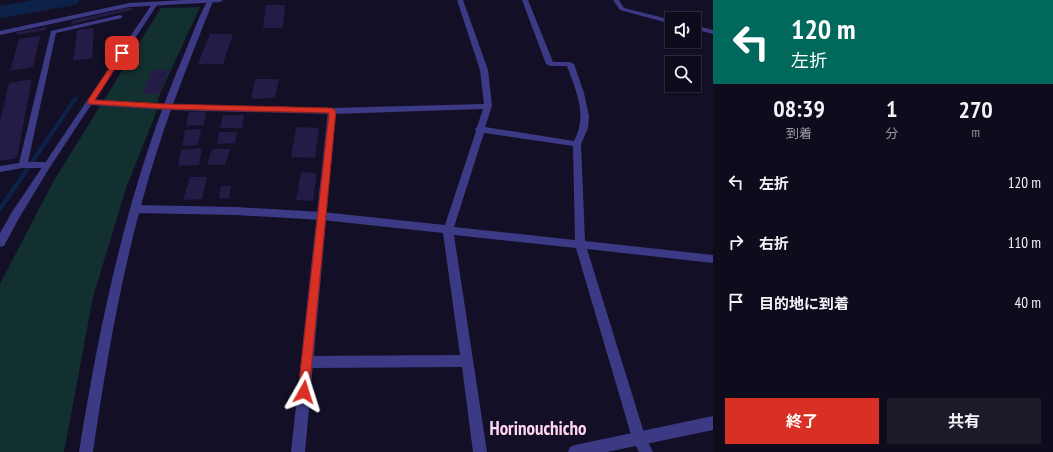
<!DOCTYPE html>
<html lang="ja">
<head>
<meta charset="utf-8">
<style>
  body { margin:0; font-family:"PT Sans Narrow","Noto Sans JP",sans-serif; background:#1c1929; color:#f1f3f6; height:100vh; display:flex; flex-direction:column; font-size:15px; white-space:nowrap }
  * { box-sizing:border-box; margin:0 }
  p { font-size:13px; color:#9b9ba3 }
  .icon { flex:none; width:22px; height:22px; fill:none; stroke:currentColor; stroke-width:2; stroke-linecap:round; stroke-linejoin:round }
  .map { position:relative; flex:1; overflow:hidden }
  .drawer { display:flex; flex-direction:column; background:#0e0b1c; width:340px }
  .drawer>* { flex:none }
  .hud { background:#00695c; color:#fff; overflow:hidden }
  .buttons { position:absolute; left:665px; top:12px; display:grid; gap:8px }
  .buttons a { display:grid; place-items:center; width:36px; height:36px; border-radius:0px; background:#0e0b1c; box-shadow:0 1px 3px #0004,0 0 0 1px #2e2b3b; font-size:20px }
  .pin { position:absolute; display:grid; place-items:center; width:34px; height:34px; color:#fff; margin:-17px; border-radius:8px; box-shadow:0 2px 6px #0006 }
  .me { position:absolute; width:44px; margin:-22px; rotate:6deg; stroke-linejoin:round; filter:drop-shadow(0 0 3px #0008) }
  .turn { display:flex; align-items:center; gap:14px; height:84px; padding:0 12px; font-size:18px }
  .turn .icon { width:52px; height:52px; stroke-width:2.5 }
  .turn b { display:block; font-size:28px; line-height:34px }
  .eta { display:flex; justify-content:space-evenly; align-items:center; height:68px; text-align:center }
  .eta b { font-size:24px; font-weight:700; line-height:28px }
  .cta { display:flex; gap:8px; margin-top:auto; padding:8px 12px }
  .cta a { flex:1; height:46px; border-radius:0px; background:#d93025; color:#fff; font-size:16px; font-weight:700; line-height:46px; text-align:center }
  .cta a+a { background:#1c1929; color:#f1f3f6 }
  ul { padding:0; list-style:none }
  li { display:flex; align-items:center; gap:12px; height:60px; padding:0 12px }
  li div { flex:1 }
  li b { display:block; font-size:15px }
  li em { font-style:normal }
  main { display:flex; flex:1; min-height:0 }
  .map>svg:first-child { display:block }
</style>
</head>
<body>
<main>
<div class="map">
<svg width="713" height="452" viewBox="0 0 713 452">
  <rect width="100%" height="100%" fill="#130f26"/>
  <polygon fill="#12302f" points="200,7 159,96 156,113 126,188 93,297 64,452 0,452 0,284 53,182 161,8"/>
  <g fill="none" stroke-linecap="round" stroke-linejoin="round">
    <polygon fill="#0c2248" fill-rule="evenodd" points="74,97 76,97 78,98 2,210 0,211 0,205"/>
    <polygon fill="#0c2248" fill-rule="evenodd" points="33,0 80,0 77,4 70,6 0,18 0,6"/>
  </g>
  <g fill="#241b47">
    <polygon points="266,5 285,5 283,28 263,28"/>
    <polygon points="131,7 132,10 72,24 71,21"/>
    <polygon points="46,27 46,30 17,35 17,32"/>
    <polygon points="94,28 92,58 73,61 77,30"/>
    <polygon points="210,34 233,34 223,64 198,64"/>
    <polygon points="40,36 33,67 10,71 19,39"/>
    <polygon points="153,70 169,70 159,94 142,94"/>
    <polygon points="32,79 17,158 0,161 0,121 9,83"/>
    <polygon points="255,79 279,79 275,98 251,99"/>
    <polygon points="206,111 204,125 186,126 189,112"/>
    <polygon points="223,115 244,115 242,128 220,128"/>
    <polygon points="296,127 319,128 315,158 291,157"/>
    <polygon points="201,129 198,145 182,146 185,130"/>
    <polygon points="219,132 237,132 235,143 217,144"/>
    <polygon points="202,148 199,165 178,166 181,150"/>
    <polygon points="212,149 230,149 225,165 207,165"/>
    <polygon points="301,172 317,173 313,201 296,200"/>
    <polygon points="190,177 207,177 202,199 183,200"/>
    <polygon points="221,186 231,186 229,198 219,198"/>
  </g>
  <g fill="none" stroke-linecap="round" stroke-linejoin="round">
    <polygon fill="#3d3a85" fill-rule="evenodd" points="120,15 122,16 122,18 56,33 28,162 47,162 51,165 47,168 23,168 0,172 0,166 19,163 51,31"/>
    <g fill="#3d3a85" fill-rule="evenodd">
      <polygon points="185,0 223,0 220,2 129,7 0,35 0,31 129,3"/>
      <path d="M457 0H463L488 70 492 106 485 127 574 141C588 115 576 91 567 66H550L546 64 522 0H528L553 62H570L574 64 584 93 589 116 588 128 581 144 585 241 713 255V263L587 249 645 436 653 452H639L632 438 576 248 454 235 487 452H473L462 367 307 368 303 366 301 362 303 358 307 356 460 355 443 233 322 220 236 215 135 213 132 212 130 209 132 206 135 205 236 207 322 212 445 225 476 131 475 129 477 127 483 109 332 114 167 110 90 105 86 102 90 99 167 104 332 108 484 104 480 70ZM484 133 573 146 575 240 454 227Z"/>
      <polygon points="613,0 619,0 624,8 672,20 672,24 620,10"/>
      <polygon points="694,25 713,30 713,34 694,29"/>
    </g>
    <g fill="#3d3a85" fill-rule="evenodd">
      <path d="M208 0 213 1C194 50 174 98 158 148 126 247 108 349 93 452H79C101 315 130 178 186 50 193 33 199 16 208 0Z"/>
      <polygon points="152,4 157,5 50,167 19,218 4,246 0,247 0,233 12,212"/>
      <polygon points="332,108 336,111 305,452 291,452 328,111"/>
      <polygon points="713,416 713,430 607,452 568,452 570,447 575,445"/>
    </g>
  </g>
  <polygon fill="#d93025" stroke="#8d1f18" points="122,51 125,53 95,100 167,104 332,108 336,111 309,392 308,396 304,398 300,396 298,392 329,113 167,109 88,104 88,100 120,52"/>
  <g text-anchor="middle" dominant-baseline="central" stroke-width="3" stroke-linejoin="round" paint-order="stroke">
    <g font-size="19" font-weight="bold" fill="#ffd6f0" stroke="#130f26">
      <text x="538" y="428">Horinouchicho</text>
    </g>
  </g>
</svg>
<div class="buttons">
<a><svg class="icon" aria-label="sound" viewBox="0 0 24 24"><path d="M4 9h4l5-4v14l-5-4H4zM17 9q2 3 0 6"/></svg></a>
<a><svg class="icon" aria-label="search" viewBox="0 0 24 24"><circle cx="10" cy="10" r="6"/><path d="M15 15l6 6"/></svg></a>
</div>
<div class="pin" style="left:122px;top:53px;background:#d93025"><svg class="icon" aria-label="arrive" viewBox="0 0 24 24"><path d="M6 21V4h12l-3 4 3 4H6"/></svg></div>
<svg class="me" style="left:304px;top:392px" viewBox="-20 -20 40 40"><path d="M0-17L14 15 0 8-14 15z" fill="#d93025" stroke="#fff" stroke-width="4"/></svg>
</div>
<section class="drawer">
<div class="hud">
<div class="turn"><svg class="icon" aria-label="left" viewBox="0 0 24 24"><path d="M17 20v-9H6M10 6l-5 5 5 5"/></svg><div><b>120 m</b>左折</div></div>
</div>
<div class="eta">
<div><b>08:39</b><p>到着</p></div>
<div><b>1</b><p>分</p></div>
<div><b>270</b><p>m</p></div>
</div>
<ul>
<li><svg class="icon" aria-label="left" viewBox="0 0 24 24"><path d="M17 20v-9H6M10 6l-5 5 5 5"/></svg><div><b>左折</b></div><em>120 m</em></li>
<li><svg class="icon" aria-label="right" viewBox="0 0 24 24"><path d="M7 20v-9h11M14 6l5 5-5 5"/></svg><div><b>右折</b></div><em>110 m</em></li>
<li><svg class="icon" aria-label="arrive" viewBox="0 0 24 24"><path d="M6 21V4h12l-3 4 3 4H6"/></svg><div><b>目的地に到着</b></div><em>40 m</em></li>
</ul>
<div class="cta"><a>終了</a><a>共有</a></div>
</section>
</main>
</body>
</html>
